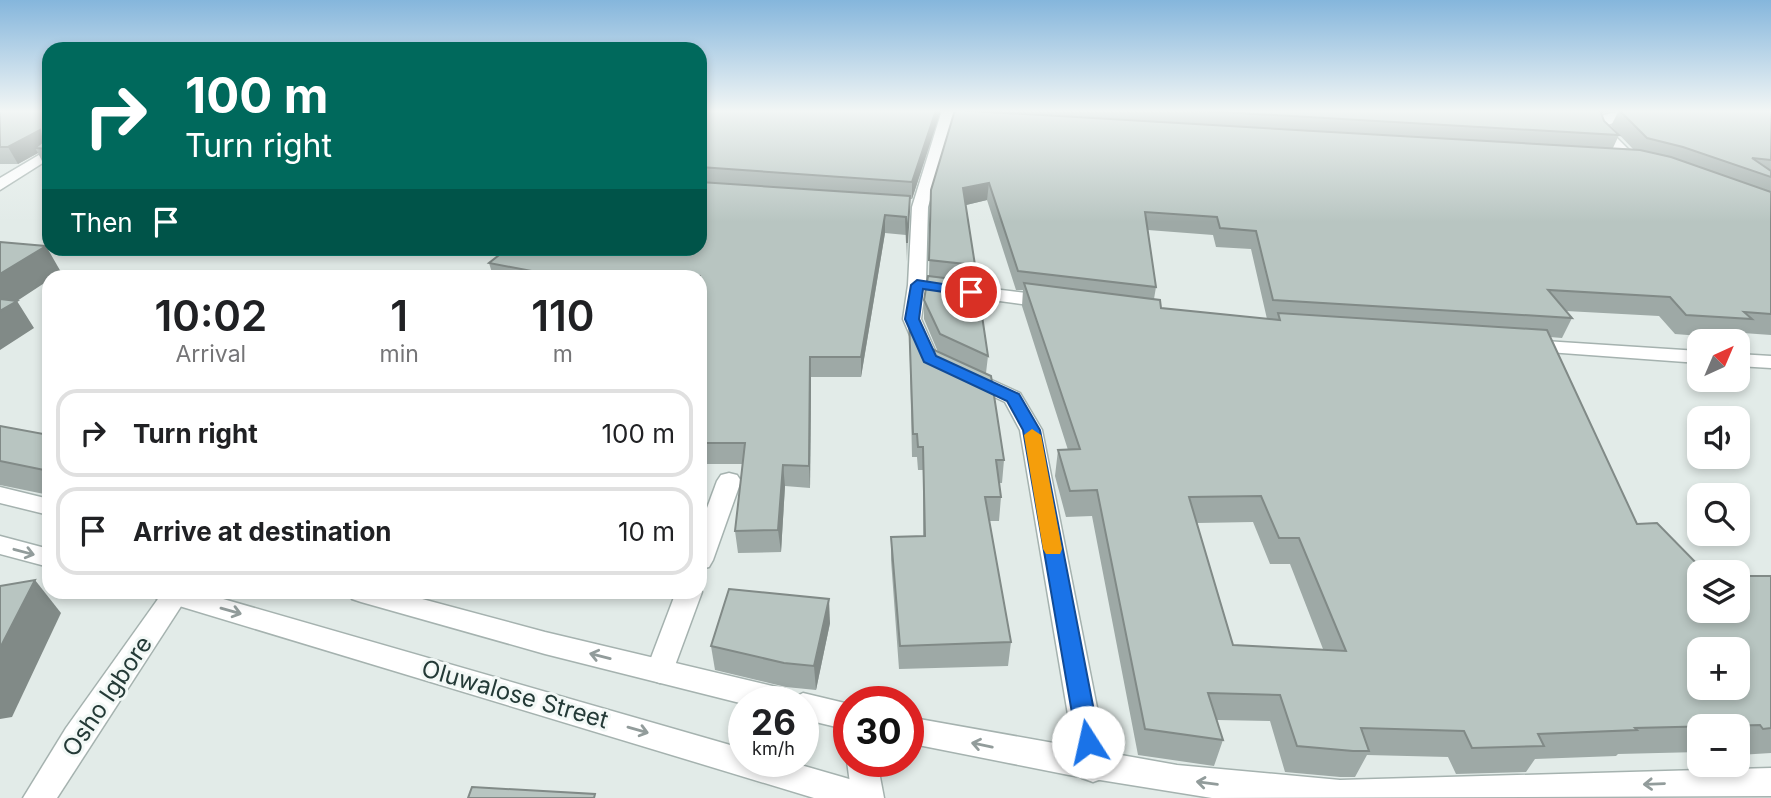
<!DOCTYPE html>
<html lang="en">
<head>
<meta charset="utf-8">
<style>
  body { margin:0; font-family:Inter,sans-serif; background:#f6f6f6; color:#202124; height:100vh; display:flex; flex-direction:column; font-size:26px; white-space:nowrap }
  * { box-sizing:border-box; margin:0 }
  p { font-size:23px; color:#757577 }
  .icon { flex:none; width:38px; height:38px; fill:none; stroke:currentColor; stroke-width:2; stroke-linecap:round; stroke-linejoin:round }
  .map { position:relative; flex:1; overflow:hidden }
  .details { position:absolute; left:42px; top:270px; width:665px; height:329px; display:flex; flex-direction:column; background:#fff; border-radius:21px; box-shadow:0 4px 10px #0003 }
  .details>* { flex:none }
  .guide { position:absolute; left:42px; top:42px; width:665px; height:214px; border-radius:21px; box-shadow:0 4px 10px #0003; background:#00695c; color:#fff; overflow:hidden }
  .needle { width:46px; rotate:44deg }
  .fabs { position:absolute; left:1687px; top:329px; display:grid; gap:14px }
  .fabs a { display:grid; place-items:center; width:63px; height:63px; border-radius:14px; background:#fff; box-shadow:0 4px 10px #0003; font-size:35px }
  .speed { position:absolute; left:728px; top:686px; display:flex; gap:14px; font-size:35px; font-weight:700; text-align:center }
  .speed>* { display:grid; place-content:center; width:91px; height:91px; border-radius:50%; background:#fff; box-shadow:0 4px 10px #0003; line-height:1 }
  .speed small { font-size:18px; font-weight:400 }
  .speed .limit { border:10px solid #d22; background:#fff; color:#111 }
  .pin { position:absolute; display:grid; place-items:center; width:60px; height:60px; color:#fff; margin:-30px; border:4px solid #fff; border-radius:50%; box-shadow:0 2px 7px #0007 }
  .me { position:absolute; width:77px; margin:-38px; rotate:350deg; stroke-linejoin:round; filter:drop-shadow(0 0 5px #0008) }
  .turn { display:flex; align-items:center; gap:24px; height:147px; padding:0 28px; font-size:32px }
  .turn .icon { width:91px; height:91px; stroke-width:2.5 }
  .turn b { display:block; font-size:49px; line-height:60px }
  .then { display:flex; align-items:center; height:66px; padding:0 28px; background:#0003; gap:14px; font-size:26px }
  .eta { display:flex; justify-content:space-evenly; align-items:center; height:119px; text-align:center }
  .eta b { font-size:42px; font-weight:600; line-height:49px }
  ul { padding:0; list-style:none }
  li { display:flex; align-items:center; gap:21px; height:88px; margin:0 14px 10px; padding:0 14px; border:4px solid #e0e0e0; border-radius:21px }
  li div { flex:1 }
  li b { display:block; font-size:26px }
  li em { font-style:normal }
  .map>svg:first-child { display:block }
</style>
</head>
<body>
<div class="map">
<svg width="1771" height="798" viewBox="0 0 1771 798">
  <rect width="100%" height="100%" fill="#e2ebe8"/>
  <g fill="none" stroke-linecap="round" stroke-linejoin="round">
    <defs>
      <g id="minor">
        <polygon points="942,110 956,110 954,115 979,117 986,121 979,125 952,123 928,207 926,281 1051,296 1060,302 1051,308 925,291 921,319 937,355 1020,393 1042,430 1109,768 1104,778 1093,782 1082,778 1077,768 1020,430 1005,402 922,363 903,319 908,285 912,207"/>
        <polygon points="1624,110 1639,112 1608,125 1610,131 1639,160 1632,164 1627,163 1598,135 1594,124 1604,115"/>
        <polygon points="49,149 49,159 0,190 0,178"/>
        <polygon points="1529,340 1699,351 1699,363 1522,350 1519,346 1522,342"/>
        <polygon points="1738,354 1771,356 1771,368 1738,366"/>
        <polygon points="729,473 737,475 741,481 713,560 709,567 700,569 700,527 717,481 721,475"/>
        <polygon points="700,588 702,592 670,679 660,683 650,679 646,671 676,592 700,592"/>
        <polygon points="163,592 188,592 189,594 57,798 23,798 66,728"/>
        <polygon points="849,756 849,761 877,761 884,798 852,798 847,761"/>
      </g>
      <g id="tertiary">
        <polygon points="0,487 49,499 49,515 0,503"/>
        <polygon points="0,536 49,549 49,567 0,554"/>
        <polygon points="153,592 199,592 744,749 744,761 787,761 863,783 874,788 879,798 814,798 166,602 157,599"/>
        <polygon points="348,592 396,592 545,632 785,689 797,696 803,693 849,704 849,730 803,719 803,702 744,702 744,704 545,654 361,602 352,599"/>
        <polygon points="908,717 1177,765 1340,780 1771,768 1771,796 1212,798 1069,775 908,743"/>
      </g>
    </defs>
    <use href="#minor" stroke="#a5b2af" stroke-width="3"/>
    <use href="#tertiary" stroke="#a5b2af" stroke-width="3"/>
    <use href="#minor" fill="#fff" fill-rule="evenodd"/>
    <use href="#tertiary" fill="#fff" fill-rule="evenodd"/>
  </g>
  <g fill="#9ea9a6" fill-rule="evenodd">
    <polygon points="0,110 49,110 49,165 44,165 38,153 18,164 0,164"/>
    <polygon points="700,110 941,110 912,199 909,199 907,262 906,235 885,233 861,377 811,377 810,488 785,486 781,552 738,553 735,531 743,464 700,464 700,276 493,276 489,263 700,248"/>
    <path d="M955 110H1771V335L1743 333 1739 339 1675 334 1659 316 1566 311 1572 318 1562 338 1550 337 1637 524 1699 611 1771 576V753L1739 755 1738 754V726H1699V752L1618 754 1616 756 1535 759 1526 772 1456 774 1448 757 1367 755 1355 777H1340L1285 772 1270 721 1217 720 1223 740 1214 766 1138 755 1092 516 1066 517 1055 476 1058 450H1068L1022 306 1023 290H1016L987 200 966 205 975 265 974 282 988 356 986 373 1004 460 1002 483H999L1001 497 999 521H989L1011 642 1008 666 899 669 891 560V537L923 536V470H918L917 457H912L909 318 921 344 938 352 924 319V300L929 276 931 190ZM1619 110 1611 126 1633 149 1613 148 1619 135 1604 121 1601 114 1604 112ZM1148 230 1213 235 1216 247 1251 249 1267 319 1161 308 1154 299 1156 287ZM1253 522 1270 564H1290L1323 649 1233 645 1197 523Z"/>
    <polygon points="0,426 49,435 49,495 0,485"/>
    <polygon points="830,623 816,690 786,687 715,670 711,646"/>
  </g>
  <g fill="#818a87">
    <polygon points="936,110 941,110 912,199 912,182"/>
    <polygon points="1598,110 1619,110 1604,112 1591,123"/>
    <polygon points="40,130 49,146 35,148 38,153 18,164 8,147"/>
    <polygon points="989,183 987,200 962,206 963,188"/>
    <polygon points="885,215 885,233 861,377 861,357"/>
    <polygon points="46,246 61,272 55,276 49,276 49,280 17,301 34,328 0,350 0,274"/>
    <polygon points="810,357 811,377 810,488 809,466"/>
    <polygon points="783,465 785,486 781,552 778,530"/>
    <polygon points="35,580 61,613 12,717 0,719 0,648"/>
    <polygon points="829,599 830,623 816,690 814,666"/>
  </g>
  <g fill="#b8c5c1" stroke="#818a87" stroke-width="2" fill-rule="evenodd">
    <polygon points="0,110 49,110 49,149 35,148 42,142 40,130 8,147 0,147"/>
    <polygon points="700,110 936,110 912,182 700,167"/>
    <polygon points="955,110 1640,150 1671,157 1771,192 1771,314 1744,312 1752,319 1686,315 1670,297 1548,290 1572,318 1273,300 1256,231 1220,228 1217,217 1145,212 1156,287 1018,271 989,183 963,188 975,265 929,260 931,190"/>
    <polygon points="1186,110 1600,110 1604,121 1619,135"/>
    <polygon points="1619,110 1771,110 1771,160 1752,158 1771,171 1771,177 1683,147 1647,138"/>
    <polygon points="700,182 910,196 907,243 906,217 885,215 861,357 810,357 809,466 783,465 778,530 735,531 745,443 700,443 700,276 558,276 489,263 508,248 700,248"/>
    <polygon points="0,242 46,246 0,274"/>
    <polygon points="928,276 977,282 988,356 940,334 924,300"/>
    <path d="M1024 283 1160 300 1161 308 1280 320 1278 313 1547 330 1637 524 1657 523 1705 572H1699V611H1738V576H1771V728L1763 729 1760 725 1635 728 1637 730 1538 734 1544 746 1472 748 1464 731 1361 728 1369 751H1353L1297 746 1280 695 1208 693 1223 740 1145 729 1097 490 1070 491 1058 450 1080 449ZM1261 496 1279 538H1299L1346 651 1233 645 1189 497ZM1699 649H1738V688H1699Z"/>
    <polygon points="0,299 17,301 0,311"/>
    <polygon points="909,318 921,344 991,376 1004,460 996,460 1001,497 985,497 1011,642 900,646 891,537 925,536 923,447 918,447 917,434 913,434"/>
    <polygon points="0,426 49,435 49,471 0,461"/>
    <polygon points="35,580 0,648 0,586"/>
    <polygon points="729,589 829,599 814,666 784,663 711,646"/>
    <polygon points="472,787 595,794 594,798 468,798"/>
  </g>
  <defs><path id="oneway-shaft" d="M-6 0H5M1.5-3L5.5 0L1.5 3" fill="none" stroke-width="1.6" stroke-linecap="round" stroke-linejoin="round" transform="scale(1.75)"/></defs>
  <g stroke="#929c9b">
    <use href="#oneway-shaft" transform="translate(24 552) rotate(15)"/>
    <use href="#oneway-shaft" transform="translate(231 611) rotate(16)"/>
    <use href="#oneway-shaft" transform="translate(600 656) rotate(-166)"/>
    <use href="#oneway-shaft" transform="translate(638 730) rotate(16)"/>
    <use href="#oneway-shaft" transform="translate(982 745) rotate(-168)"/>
    <use href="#oneway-shaft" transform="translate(1207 783) rotate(-173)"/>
    <use href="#oneway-shaft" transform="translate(1654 784) rotate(178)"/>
  </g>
  <linearGradient id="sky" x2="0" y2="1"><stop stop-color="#85b6dc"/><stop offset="0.5" stop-color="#f2f6f5"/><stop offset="1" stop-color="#f2f6f5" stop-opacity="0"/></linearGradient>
  <rect width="1771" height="222" fill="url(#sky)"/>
  <polygon fill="#1a73e8" stroke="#114b97" stroke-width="2" points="917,280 976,289 976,294 971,296 923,289 919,319 936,356 1019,394 1040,430 1100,742 1096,749 1088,752 1080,749 1077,742 1023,430 1007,401 924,362 905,319 911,285"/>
  <polygon fill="#f59e0b" points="1032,429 1041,435 1062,549 1060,554 1046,554 1043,549 1024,435"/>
  <g text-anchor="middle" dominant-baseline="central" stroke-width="6" stroke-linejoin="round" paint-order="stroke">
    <g font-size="24" fill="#243a37" stroke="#f2f8f6">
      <text transform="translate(515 694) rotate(16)">Oluwalose Street</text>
      <text transform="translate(107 696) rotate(-56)">Osho Igbore</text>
    </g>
  </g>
</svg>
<div class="fabs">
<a><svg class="needle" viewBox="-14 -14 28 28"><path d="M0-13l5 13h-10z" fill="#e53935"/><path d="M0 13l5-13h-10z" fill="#757577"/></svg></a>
<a><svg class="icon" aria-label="sound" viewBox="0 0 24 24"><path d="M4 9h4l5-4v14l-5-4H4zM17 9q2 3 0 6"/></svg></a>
<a><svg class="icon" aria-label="search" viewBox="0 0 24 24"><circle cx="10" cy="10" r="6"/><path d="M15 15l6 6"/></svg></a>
<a><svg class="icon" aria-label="layers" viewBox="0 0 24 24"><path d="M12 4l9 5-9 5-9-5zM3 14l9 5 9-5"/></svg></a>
<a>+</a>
<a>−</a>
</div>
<div class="speed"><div>26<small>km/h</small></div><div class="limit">30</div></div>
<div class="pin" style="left:971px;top:292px;background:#d93025"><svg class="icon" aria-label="arrive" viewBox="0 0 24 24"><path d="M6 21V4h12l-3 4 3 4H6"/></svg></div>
<svg class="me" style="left:1088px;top:742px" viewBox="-20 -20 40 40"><circle r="19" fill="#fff"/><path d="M0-13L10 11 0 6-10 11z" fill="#1a73e8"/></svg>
<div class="guide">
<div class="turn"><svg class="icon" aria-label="right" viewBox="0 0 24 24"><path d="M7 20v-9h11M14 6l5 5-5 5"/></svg><div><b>100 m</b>Turn right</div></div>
<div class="then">Then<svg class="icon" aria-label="arrive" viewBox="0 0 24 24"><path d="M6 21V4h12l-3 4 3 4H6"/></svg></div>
</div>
<section class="details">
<div class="eta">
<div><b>10:02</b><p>Arrival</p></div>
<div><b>1</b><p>min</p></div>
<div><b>110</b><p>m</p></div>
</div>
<ul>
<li><svg class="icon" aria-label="right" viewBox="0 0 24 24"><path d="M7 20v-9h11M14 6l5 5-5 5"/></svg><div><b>Turn right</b></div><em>100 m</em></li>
<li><svg class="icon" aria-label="arrive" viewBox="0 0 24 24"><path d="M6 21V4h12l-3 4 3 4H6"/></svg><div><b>Arrive at destination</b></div><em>10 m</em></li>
</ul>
</section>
</div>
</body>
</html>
